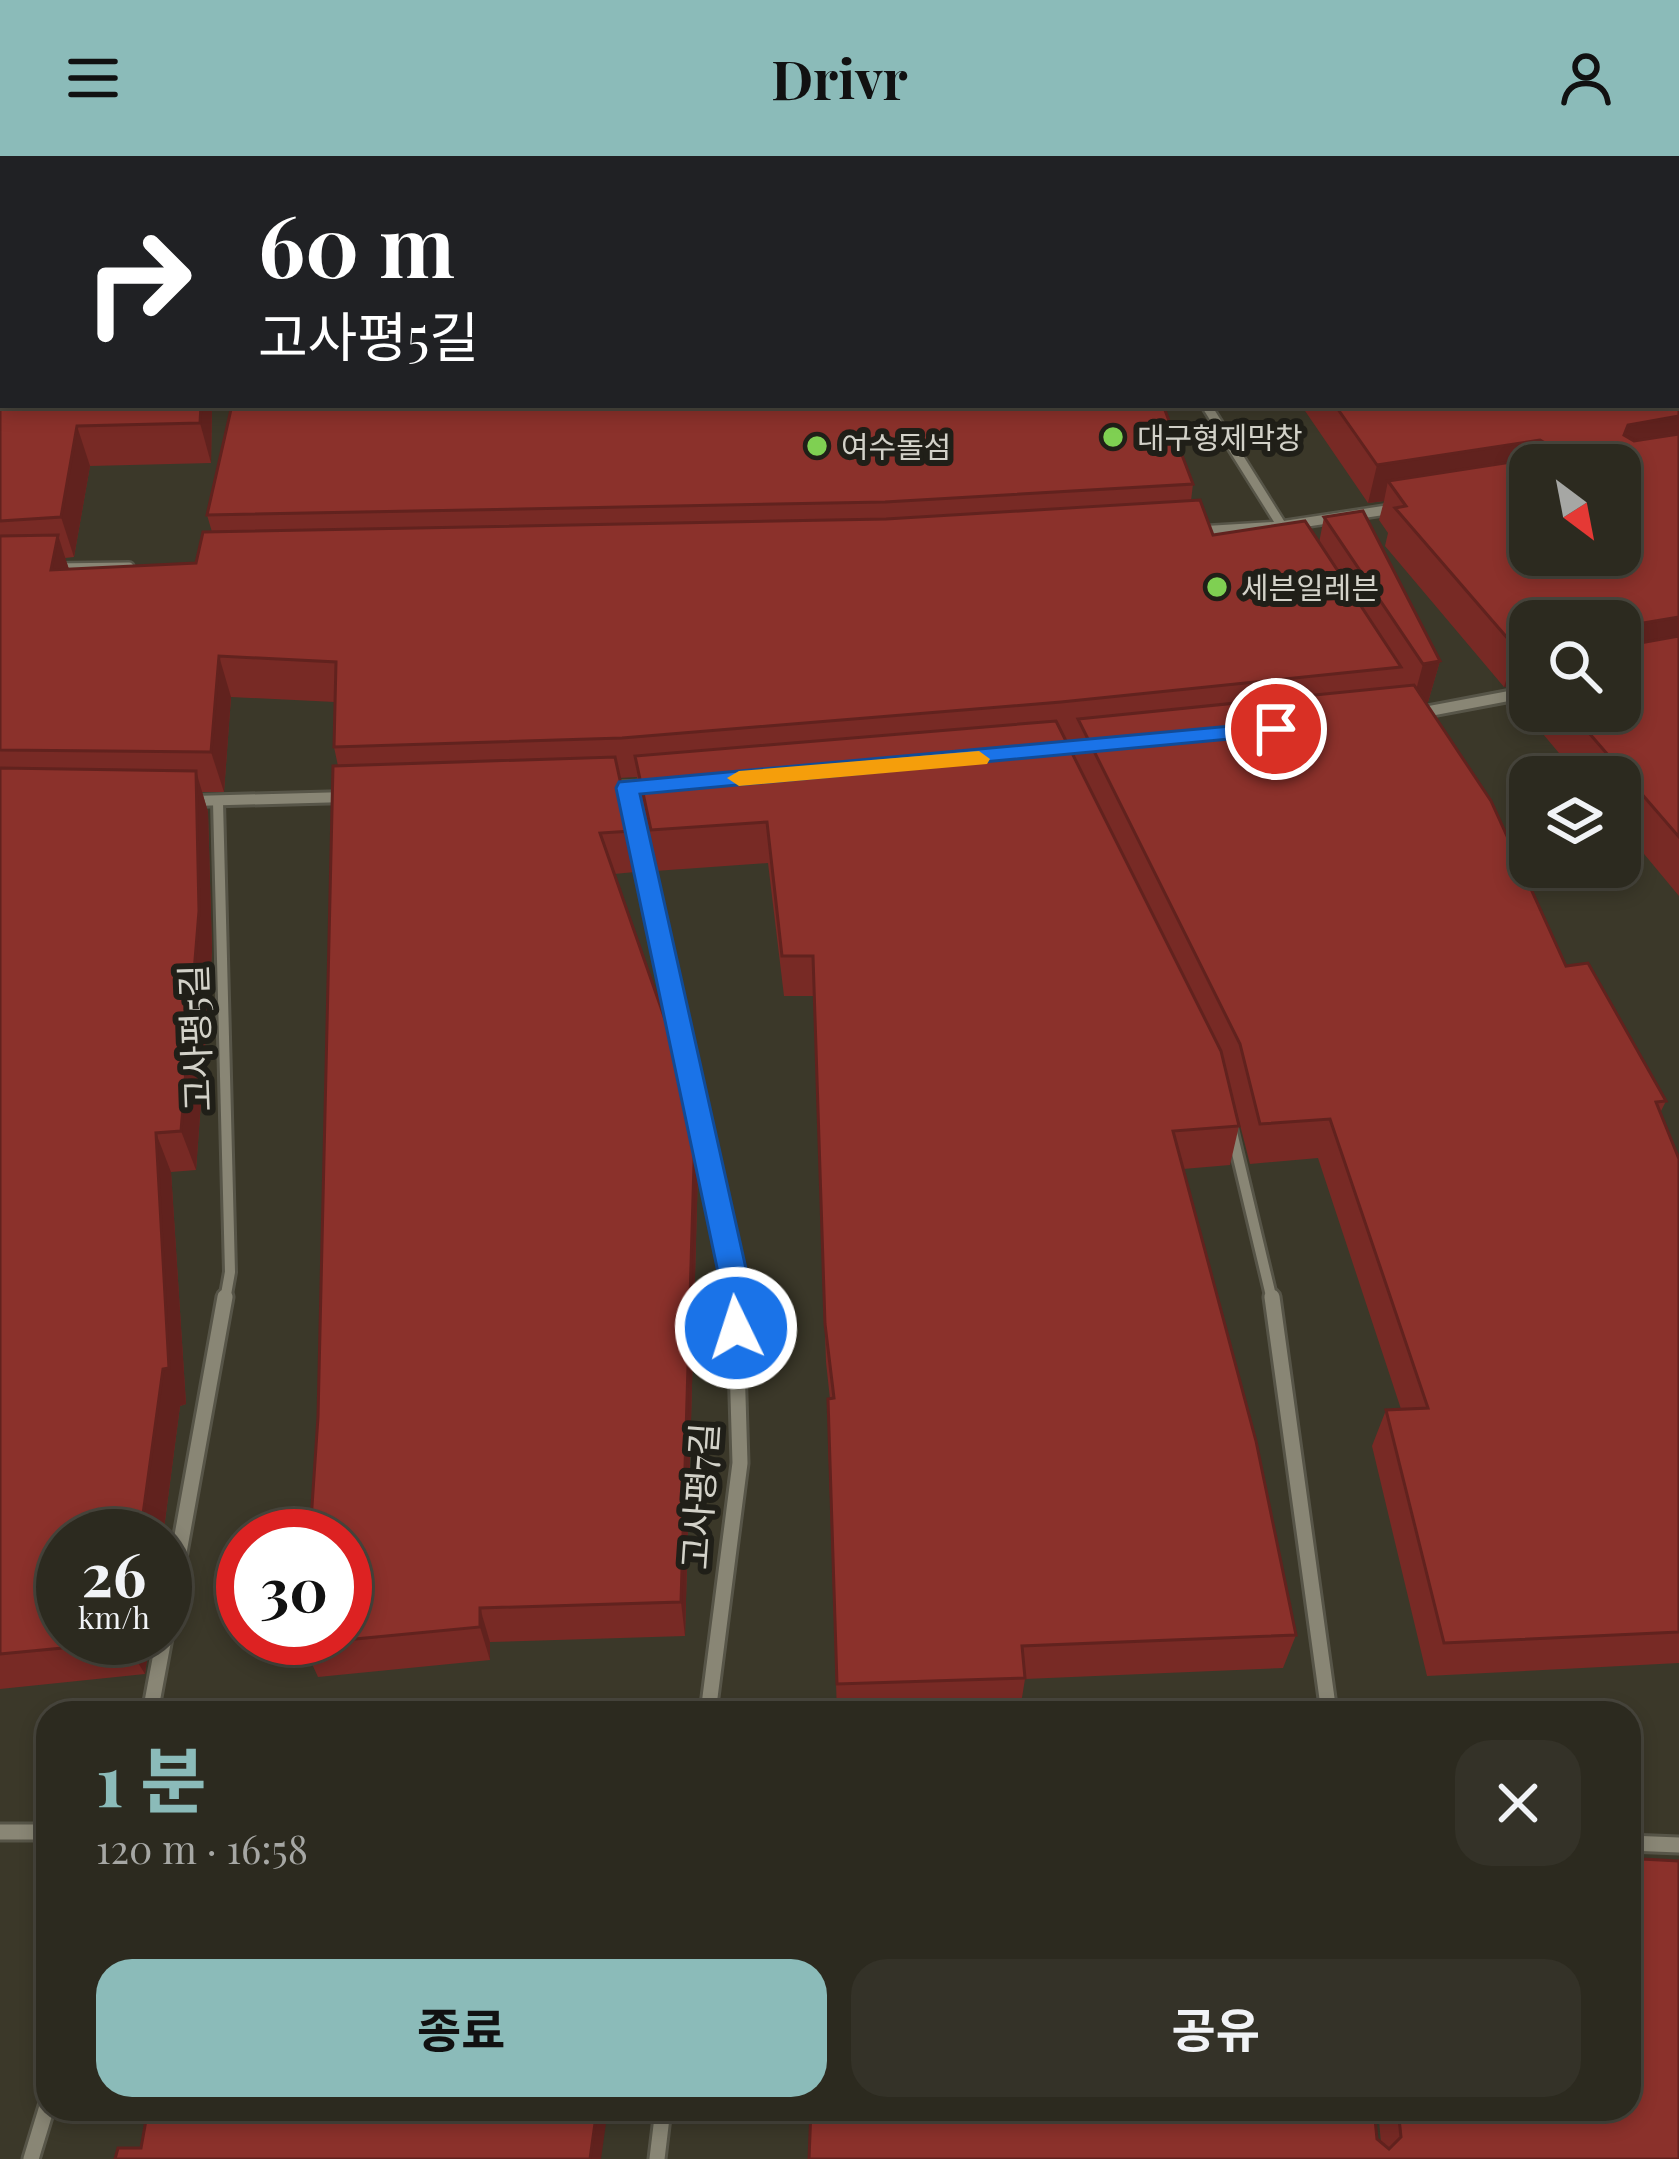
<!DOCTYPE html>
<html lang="ko">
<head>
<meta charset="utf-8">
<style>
  body { margin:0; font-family:"Playfair Display","Noto Sans KR",serif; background:#343228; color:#f1f3f6; height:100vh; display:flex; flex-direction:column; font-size:45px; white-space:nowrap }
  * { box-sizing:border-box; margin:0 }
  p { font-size:39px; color:#a6a7a4 }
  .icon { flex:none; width:66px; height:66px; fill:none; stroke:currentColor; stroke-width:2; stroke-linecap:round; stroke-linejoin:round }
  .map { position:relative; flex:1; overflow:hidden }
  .details { position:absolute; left:36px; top:1545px; width:1605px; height:420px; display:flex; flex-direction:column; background:#2c2a1f; border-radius:36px; box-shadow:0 6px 18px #0003,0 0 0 3px #48463d }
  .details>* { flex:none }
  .top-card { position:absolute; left:0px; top:0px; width:1680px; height:252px; box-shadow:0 6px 18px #0003,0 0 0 3px #48463d; background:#202124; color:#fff; overflow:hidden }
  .needle { width:78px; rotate:148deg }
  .controls { position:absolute; left:1509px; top:288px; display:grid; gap:24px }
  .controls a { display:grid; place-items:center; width:132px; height:132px; border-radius:24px; background:#2c2a1f; box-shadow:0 6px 18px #0003,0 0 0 3px #48463d; font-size:60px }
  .speed { position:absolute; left:36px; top:1353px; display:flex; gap:24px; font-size:60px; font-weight:700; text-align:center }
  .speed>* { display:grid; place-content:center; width:156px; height:156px; border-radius:50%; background:#2c2a1f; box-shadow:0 6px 18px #0003,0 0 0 3px #48463d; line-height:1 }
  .speed small { font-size:30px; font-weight:400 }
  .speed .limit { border:18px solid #d22; background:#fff; color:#111 }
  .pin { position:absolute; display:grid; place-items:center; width:102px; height:102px; color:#fff; margin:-51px; border:6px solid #fff; border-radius:50%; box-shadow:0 3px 12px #0007 }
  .me { position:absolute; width:132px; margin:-66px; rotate:356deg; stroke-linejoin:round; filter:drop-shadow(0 0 9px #0008) }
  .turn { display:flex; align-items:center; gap:42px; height:252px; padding:0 60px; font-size:54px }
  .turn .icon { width:156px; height:156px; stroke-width:2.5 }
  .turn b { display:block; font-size:84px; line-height:102px }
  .round { display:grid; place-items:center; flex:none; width:126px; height:126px; border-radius:36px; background:#343228 }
  .head { display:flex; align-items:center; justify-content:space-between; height:204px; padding:0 60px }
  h1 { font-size:72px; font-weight:700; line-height:90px; color:#8bbbb9 }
  .button { display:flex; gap:24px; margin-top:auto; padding:24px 60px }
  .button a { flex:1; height:138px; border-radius:36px; background:#8bbbb9; color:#111; font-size:48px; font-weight:700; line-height:138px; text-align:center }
  .button a+a { background:#343228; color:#f1f3f6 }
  header { display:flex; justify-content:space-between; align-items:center; height:156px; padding:0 60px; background:#8bbbb9; color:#111; font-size:54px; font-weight:700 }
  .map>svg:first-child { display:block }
</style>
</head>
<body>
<header><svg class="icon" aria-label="menu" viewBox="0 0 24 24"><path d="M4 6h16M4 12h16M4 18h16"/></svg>Drivr<svg class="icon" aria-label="person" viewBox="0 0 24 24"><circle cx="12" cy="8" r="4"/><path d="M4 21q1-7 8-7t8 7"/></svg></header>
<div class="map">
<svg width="1679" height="2003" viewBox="0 0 1679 2003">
  <rect width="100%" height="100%" fill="#3b3829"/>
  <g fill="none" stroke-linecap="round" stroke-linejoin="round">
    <defs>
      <g id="minor-far2">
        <polyline points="549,0 553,3"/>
        <polyline points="896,0 900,3"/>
        <polyline points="662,3 673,0"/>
        <polyline points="1206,249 1285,375"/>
        <polyline points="1198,375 1281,370 1393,353"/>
        <polyline points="53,412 129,411"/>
      </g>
      <g id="minor-far1">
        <polyline points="1419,557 1530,536"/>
        <polyline points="607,632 652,630"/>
        <polyline points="627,632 736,1144"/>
        <polyline points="193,645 347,641"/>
        <polyline points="218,646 230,1116 225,1144"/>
        <polyline points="1231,972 1272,1144"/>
      </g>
      <g id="minor">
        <polyline points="1272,1141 1329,1557"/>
        <polyline points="165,1474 225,1141"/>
        <polyline points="150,1557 164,1482"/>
        <polyline points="708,1557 740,1307 735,1141"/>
        <polyline points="0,1676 48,1676"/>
        <polyline points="1629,1687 1679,1689"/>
        <polyline points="31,2003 48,1947"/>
        <polyline points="657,2003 663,1953"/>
      </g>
    </defs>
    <use href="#minor-far2" stroke="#575548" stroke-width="14"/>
    <use href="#minor-far1" stroke="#575548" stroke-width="16"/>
    <use href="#minor" stroke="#575548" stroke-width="21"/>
    <use href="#minor-far2" stroke="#898675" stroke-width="9"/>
    <use href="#minor-far1" stroke="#898675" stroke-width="10"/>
    <use href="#minor" stroke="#898675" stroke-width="15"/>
  </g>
  <g fill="#782a25" fill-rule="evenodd">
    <path d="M0 0H195L196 3H3L212 249 211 307 90 310 74 401 65 402 69 413 196 407 212 376 207 359 1193 328 1191 345 1213 379 1319 387 1324 361 1440 505 1428 546H1425L1566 810 1666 945 1660 957 1679 1003V1507L1427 1520 1372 1290 1386 1254 1401 1253 1318 1002 1250 1008 1228 922 1239 970 1230 1009 1183 1013 1296 1479 1283 1512 1025 1523 1020 1554 837 1557 828 1280V1243H830L826 1206 814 840H784L768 707 655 715 639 641 637 621 619 622 631 675 635 716 614 718 695 974 698 1014 685 1480 490 1486V1504L318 1521 303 1488 318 1261 338 610 334 591 335 546 231 541 224 636H202L208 656 212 795 196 1014 171 1016 186 1248 180 1250 145 1518 0 1533ZM1075 584 1073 599 1067 585Z"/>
    <polygon points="263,0 543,0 543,3 266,3"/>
    <polygon points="970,0 1055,0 1055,3 974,3"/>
    <path d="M1132 0H1679V740L1620 669V621H1579L1518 548 1525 527 1504 531 1385 390 1388 377 1379 364 1384 345 1368 347 1301 249H1677V3H1134ZM1530 465 1620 555H1530Z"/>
    <polygon points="1642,1703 1679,2003 809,2003 1377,1983 1381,1987 1378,1953 1629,1953"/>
  </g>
  <g fill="#61221e">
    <polygon points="484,0 543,0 543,3 473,3"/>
    <rect x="1002" y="0" width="53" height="3"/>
    <polygon points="201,249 212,249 211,307 200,267"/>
    <polygon points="1679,260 1679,296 1615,307 1628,269"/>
    <polygon points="77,270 90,310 74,401 61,361"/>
    <polygon points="1540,284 1532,309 1388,325 1384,345 1368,347 1377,309"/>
    <polygon points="58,379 71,420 51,414"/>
    <polygon points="1679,461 1679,496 1620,508 1624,479 1632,469"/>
    <polygon points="1530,489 1530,511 1525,527 1504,531 1516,492"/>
    <polygon points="219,500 231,541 224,636 211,596"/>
    <polygon points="1440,505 1428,546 1412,549 1423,508"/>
    <polygon points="196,615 208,656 212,795 196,1014 181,975"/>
    <polygon points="695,974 698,1014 685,1480 681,1446"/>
    <polygon points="156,977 171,1016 186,1248 180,1250 163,1380 140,1380"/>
    <polygon points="480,1452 490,1486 490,1504 480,1471"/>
    <polygon points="126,1482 150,1482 145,1518 125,1486"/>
    <polygon points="597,1953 608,1953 601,2003 590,2003"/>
  </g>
  <g fill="#8b312b" stroke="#61221e" stroke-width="3" fill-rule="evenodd">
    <polygon points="0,0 194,0 194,3 3,3 3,249 201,249 200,267 77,270 61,361 0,365"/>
    <polygon points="284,0 484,0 473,3 287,3"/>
    <path d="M1161 0H1679V260L1628 269 1624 279 1634 285 1679 278V461L1632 469 1624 479 1635 488 1679 480V681L1570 555H1620V465H1530V489L1516 492 1395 352 1406 350 1388 325 1543 301 1550 290 1540 284 1377 309 1335 249H1677V3H1163ZM1530 309H1620V399H1530Z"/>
    <polygon points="232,249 1163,249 1193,328 885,346 207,359"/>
    <polygon points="1200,344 1213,379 1305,365 1401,511 1061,546 622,582 334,591 336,506 219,500 211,596 0,594 0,380 58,379 51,414 196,407 203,376 886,363"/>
    <polygon points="1363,355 1440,505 1423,508 1324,361"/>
    <polygon points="1414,529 1491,645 1566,810 1588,807 1666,945 1656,946 1679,1003 1679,1476 1444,1487 1386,1254 1428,1252 1330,963 1260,968 1240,888 1078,563"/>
    <polygon points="1056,565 1221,895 1239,970 1173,975 1256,1285 1296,1479 1022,1490 1025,1522 837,1528 828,1243 834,1242 825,1168 813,800 782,800 767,666 651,674 635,600"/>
    <polygon points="615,601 631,675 600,677 682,912 695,974 681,1446 480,1452 480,1471 303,1488 303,1482 345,1482 345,1380 310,1380 318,1261 333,610"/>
    <polygon points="0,612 196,615 199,755 181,975 156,977 169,1212 163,1213 140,1380 63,1380 63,1482 126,1482 125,1486 0,1498"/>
    <polygon points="1629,1696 1641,1696 1642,1703 1679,1705 1679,2003 809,2003 811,1953 1374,1953 1377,1983 1389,1993 1401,1981 1398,1953 1629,1953"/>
    <polygon points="148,1953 597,1953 590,2003 115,2003 118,1992 141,1992"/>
  </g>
  <polygon fill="#1a73e8" stroke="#114b97" stroke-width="3" points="1276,566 1284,568 1284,578 640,638 749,1126 750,1172 746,1180 726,1180 720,1126 616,632 619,626"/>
  <polygon fill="#f59e0b" points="979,595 990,603 987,608 739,630 727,622 739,615"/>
  <g fill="#7fd052" stroke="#201f18" stroke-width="4.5">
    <circle cx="1113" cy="281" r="12"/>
    <circle cx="817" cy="290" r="12"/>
    <circle cx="1217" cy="431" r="12"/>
  </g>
  <g text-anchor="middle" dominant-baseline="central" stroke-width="12" stroke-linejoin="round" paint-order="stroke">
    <g font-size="30" fill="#d3d2c9" stroke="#201f18" text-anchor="start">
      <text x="1137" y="281">대구형제막창</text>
      <text x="841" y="290">여수돌섬</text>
      <text x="1241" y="431">세븐일레븐</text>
    </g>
    <g font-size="36" fill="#d3d2c9" stroke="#201f18">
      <text transform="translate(194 882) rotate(-92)">고사평5길</text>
      <text transform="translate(698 1340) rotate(-86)">고사평7길</text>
    </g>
  </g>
</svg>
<div class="controls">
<a><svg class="needle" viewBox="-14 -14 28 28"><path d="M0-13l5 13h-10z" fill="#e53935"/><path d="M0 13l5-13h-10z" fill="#a6a7a4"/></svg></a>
<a><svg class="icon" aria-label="search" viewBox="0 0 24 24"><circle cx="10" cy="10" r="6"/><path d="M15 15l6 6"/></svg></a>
<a><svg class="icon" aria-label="layers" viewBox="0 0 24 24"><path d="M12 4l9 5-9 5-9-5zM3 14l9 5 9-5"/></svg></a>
</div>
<div class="speed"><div>26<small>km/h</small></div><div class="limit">30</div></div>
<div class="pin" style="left:1276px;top:573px;background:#d93025"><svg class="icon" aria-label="arrive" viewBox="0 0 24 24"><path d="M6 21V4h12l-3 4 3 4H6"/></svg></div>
<svg class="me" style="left:736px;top:1172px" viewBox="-20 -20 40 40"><circle r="17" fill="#1a73e8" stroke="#fff" stroke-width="3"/><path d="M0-11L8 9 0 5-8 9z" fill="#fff"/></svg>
<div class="top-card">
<div class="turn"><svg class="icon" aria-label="right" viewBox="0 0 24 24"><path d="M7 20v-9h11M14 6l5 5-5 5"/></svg><div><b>60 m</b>고사평5길</div></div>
</div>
<section class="details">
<div class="head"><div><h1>1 분</h1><p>120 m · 16:58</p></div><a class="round"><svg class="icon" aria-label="close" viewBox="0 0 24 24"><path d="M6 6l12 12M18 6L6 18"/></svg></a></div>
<div class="button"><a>종료</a><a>공유</a></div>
</section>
</div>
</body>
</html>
